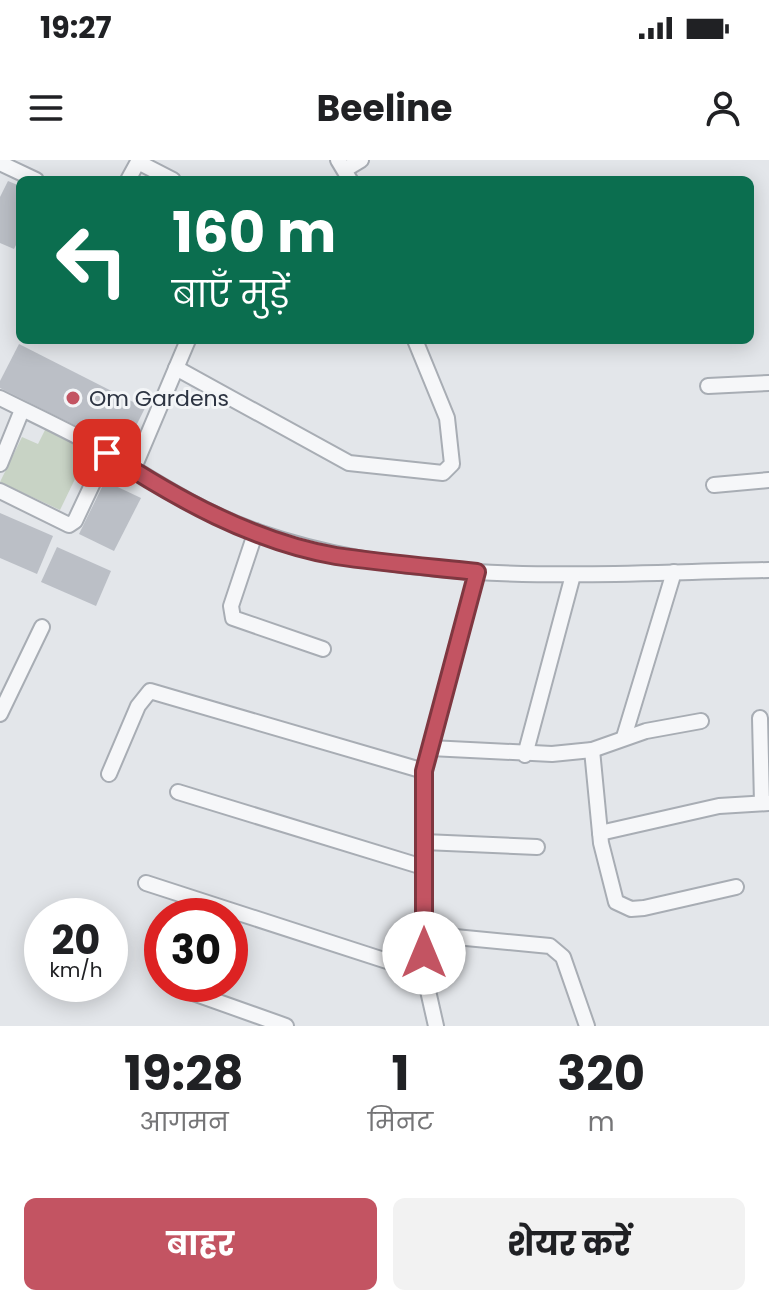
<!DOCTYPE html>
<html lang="hi">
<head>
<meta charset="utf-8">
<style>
  body { margin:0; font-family:Poppins,"Noto Sans Devanagari",sans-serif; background:#f2f2f2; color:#202124; height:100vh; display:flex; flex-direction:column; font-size:30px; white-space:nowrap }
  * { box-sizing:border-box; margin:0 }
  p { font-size:26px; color:#757577 }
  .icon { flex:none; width:44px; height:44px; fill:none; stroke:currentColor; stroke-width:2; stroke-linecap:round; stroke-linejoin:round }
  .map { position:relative; height:866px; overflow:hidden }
  .panel { display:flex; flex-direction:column; background:#fff; flex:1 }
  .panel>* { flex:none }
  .guide { position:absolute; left:16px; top:16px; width:738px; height:168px; border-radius:12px; box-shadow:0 4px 20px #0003; background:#0b6e4f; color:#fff; overflow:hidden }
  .speed { position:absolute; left:24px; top:738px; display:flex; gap:16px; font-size:40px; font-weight:700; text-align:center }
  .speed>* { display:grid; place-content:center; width:104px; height:104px; border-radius:50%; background:#fff; box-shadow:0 4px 20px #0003; line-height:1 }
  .speed small { font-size:20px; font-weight:400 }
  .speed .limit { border:12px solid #d22; background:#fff; color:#111 }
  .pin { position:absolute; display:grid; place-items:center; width:68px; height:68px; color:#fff; margin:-34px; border-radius:16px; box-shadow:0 4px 12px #0006 }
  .me { position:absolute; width:88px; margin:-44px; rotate:0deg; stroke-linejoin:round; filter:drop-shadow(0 0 6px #0008) }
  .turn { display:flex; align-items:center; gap:28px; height:168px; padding:0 24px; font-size:36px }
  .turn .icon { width:104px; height:104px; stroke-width:2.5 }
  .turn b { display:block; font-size:56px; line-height:68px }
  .eta { display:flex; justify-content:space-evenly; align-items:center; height:136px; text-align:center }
  .eta b { font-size:48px; font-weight:700; line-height:56px }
  .button { display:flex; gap:16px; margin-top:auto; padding:16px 24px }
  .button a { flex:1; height:92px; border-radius:12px; background:#c35462; color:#fff; font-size:32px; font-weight:700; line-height:92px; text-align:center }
  .button a+a { background:#f2f2f2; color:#202124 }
  .status { display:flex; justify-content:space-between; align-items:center; height:56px; padding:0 40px; background:#fff; direction:ltr }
  .status svg { height:22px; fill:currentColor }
  header { display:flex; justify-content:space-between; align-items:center; height:104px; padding:0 24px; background:#fff; font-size:36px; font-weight:700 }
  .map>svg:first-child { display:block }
</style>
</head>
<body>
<div class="status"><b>19:27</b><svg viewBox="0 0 49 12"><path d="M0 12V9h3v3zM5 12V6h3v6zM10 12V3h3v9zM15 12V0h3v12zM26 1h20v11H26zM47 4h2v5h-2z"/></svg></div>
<header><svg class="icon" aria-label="menu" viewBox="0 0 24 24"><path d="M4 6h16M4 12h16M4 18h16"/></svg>Beeline<svg class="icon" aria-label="person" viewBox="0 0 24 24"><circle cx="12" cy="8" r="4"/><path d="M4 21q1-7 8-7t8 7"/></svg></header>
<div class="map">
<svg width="769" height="866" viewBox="0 0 769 866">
  <rect width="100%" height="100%" fill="#e3e6ea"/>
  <polygon fill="#c8d3c5" points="46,268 90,288 60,350 0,322 22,277 38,284"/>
  <g fill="#bbbfc6">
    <polygon points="8,21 20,26 20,77 14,89 0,83 0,37"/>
    <polygon points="19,184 145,248 124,290 0,228 0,221"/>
    <polygon points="105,321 141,338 114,391 79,374"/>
    <polygon points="0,353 53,376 37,414 0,398"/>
    <polygon points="57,387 111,411 96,446 41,422"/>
  </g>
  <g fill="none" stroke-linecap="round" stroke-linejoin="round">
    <defs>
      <g id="minor">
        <polyline points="338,0 350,20"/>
        <polyline points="138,2 173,20"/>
        <polyline points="0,3 36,20"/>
        <polyline points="346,9 361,0"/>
        <polyline points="128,20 139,0"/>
        <polyline points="176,208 349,303 443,313 452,304 447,258 415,180"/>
        <polyline points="708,226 769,223"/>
        <path d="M0 238C36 256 73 273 108 293 157 323 203 353 258 372 422 429 599 413 769 410"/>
        <polyline points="0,304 22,250"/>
        <polyline points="133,310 188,180"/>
        <polyline points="714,325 769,320"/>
        <polyline points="0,331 69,365 75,361 107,293"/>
        <polyline points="256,371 231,446 233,458 323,489"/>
        <polyline points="0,554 42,467"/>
        <polyline points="760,558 762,643"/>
        <polyline points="624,577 674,412"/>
        <polyline points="430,588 552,594 592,590 646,571 701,561"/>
        <polyline points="592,590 601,683 616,742 631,749 644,748 736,727"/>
        <polyline points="525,595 573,415"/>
        <polyline points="109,614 138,546 150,531 424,611"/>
        <polyline points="178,632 423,707"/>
        <polyline points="600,673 719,646 769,643"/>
        <polyline points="424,682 537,687"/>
        <polyline points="146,723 424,813"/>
        <polyline points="424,774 550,786 563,797 587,866"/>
        <polyline points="179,828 286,866"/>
        <polyline points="436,866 424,813 424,611 477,412"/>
      </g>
    </defs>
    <use href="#minor" stroke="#a8adb4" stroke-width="18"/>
    <use href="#minor" stroke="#f6f7f9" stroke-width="14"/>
  </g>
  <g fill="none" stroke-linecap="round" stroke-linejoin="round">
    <defs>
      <path id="route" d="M107 293C175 338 254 382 336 396 383 403 431 407 477 412L424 611V793"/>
    </defs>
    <use href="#route" stroke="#7f3740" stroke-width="20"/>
    <use href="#route" stroke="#c35462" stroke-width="14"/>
  </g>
  <circle fill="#c35462" stroke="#f3f5f7" stroke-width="3" cx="73" cy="238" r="8"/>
  <g text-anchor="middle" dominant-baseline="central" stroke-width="6" stroke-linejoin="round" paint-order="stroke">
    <g font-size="22" fill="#2c3341" stroke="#f3f5f7" text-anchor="start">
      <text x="89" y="238">Om Gardens</text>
    </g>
  </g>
</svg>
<div class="speed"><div>20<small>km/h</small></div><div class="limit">30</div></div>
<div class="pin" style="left:107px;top:293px;background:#d93025"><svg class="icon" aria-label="arrive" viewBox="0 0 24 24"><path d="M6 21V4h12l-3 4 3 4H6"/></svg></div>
<svg class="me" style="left:424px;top:793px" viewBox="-20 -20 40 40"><circle r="19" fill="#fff"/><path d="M0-13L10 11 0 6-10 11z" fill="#c35462"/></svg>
<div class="guide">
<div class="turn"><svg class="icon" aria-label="left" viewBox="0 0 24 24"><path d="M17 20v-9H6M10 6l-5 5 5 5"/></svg><div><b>160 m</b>बाएँ मुड़ें</div></div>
</div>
</div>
<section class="panel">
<div class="eta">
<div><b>19:28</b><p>आगमन</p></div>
<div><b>1</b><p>मिनट</p></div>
<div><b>320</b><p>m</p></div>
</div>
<div class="button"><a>बाहर</a><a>शेयर करें</a></div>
</section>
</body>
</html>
